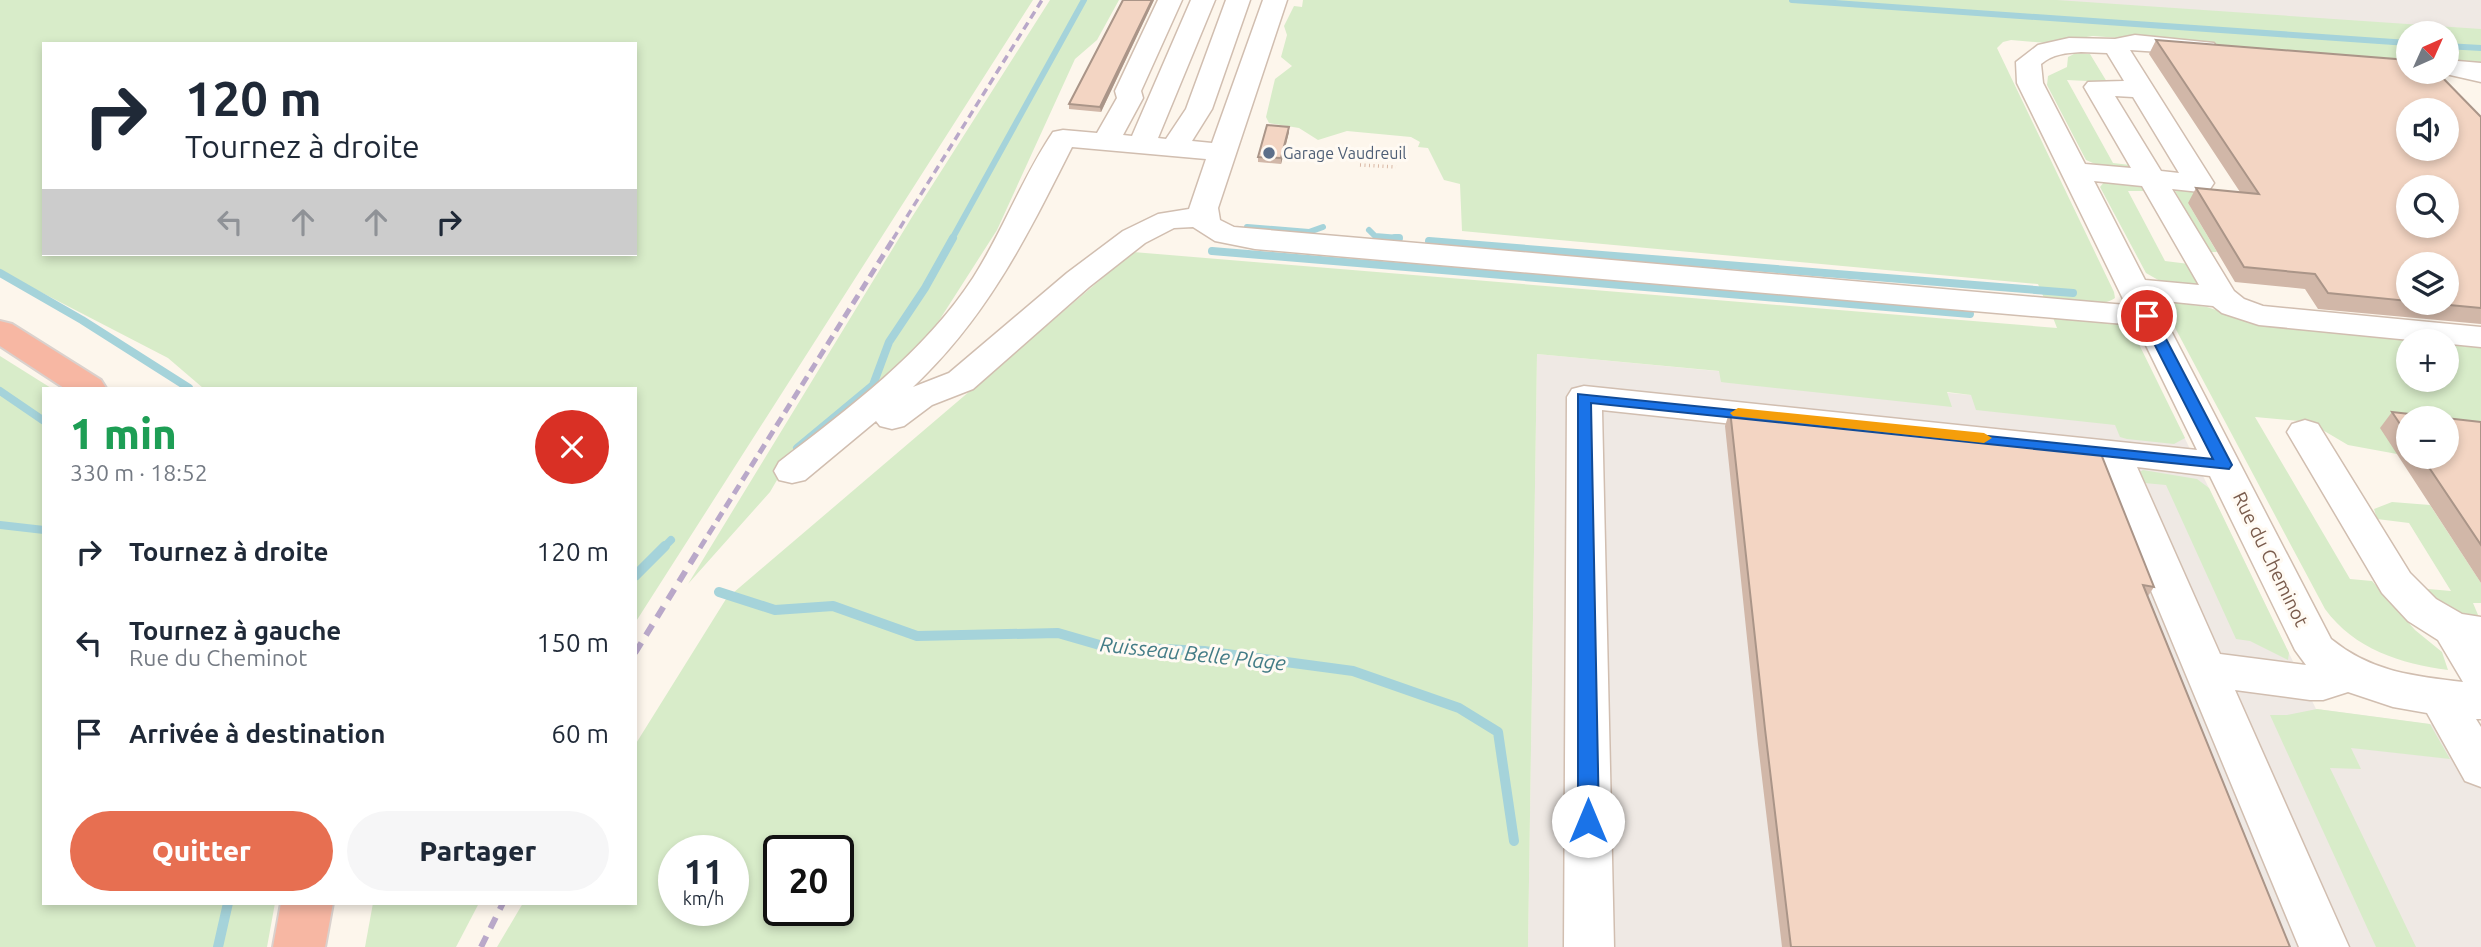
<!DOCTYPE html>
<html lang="fr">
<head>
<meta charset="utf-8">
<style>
  body { margin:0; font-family:Ubuntu,sans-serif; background:#f6f6f7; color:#1f2937; height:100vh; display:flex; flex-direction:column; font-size:26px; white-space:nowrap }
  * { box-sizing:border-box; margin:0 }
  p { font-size:23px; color:#747a83 }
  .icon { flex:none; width:38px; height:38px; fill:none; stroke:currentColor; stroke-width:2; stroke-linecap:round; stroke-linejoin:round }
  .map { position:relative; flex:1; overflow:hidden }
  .details { position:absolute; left:42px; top:387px; width:595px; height:518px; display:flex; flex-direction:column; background:#fff; border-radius:0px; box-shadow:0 4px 10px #0003 }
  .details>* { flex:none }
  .hud { position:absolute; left:42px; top:42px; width:595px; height:214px; border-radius:0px; box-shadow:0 4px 10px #0003; background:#fff; color:#1f2937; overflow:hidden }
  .needle { width:46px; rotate:45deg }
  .buttons { position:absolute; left:2396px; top:21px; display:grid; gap:14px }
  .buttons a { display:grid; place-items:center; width:63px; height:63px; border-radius:50%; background:#fff; box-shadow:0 4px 10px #0003; font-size:35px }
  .speed { position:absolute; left:658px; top:835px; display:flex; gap:14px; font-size:35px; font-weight:700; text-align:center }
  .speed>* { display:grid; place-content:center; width:91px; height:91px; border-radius:50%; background:#fff; box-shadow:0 4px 10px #0003; line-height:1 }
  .speed small { font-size:18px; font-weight:400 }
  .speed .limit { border:4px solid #111; border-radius:10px; background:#fff; color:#111 }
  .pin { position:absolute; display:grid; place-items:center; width:60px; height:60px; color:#fff; margin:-30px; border:4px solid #fff; border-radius:50%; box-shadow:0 2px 7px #0007 }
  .me { position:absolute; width:77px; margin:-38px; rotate:0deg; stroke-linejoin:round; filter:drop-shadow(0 0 5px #0008) }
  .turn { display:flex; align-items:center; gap:24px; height:147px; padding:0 28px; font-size:32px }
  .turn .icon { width:91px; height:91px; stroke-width:2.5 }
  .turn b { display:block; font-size:49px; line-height:60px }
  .lanes { display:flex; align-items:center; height:66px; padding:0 28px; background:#0003; justify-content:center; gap:35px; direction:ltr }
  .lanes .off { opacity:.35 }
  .round { display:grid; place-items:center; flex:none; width:74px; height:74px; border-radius:37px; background:#f6f6f7 }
  .overview { display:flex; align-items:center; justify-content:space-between; height:119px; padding:0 28px }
  h1 { font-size:42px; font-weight:800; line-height:52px; color:#1e9e55 }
  .action { display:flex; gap:14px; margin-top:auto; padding:14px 28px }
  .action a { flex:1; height:80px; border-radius:42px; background:#e76f51; color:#fff; font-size:28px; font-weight:800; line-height:80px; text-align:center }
  .action a+a { background:#f6f6f7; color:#1f2937 }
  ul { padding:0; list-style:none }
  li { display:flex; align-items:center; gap:21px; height:91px; padding:0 28px }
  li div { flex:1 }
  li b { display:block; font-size:26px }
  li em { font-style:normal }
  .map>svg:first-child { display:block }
</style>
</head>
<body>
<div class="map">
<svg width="2481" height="947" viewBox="0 0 2481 947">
  <rect width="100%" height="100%" fill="#fdf6ec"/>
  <g fill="#efe9e4">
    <polygon points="1984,0 2481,0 2481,35"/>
    <polygon points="1537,354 2173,414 2316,709 2481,731 2481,947 1528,947"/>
  </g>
  <g fill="#d8ecc9" fill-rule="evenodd">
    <path d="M0 0H1033L635 623V388H203L168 358 0 271ZM44 44H635V254H44Z"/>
    <polygon points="1050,0 1119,0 1097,40 1075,59 997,230 933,330 899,371 784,468 770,492 688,584 912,217"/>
    <path d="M1303 0H2057L2481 29V65L2447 63 2446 33H2408V60L2093 36 2047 43 2011 40 2003 42 1997 48 2114 292 2115 298C2098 310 2063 300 2044 298L2038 284 1462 231 1460 184 1444 180 1428 148 1418 147 1420 142 1411 137 1347 131 1318 140 1299 128 1269 123 1266 117 1275 79 1292 66 1281 57 1287 35 1284 26 1294 6 1302 7Z"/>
    <polygon points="2076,53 2090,54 2107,82 2067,80 2113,163 2130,165 2134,169 2102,167 2086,160 2047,85 2048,76 2067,67 2068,57"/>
    <polygon points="2105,181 2143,185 2144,191 2128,191 2165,261 2189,264 2198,281 2196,284 2160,281 2146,273 2100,187"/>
    <polygon points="2174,189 2218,193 2188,203 2217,252 2209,252"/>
    <path d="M1133 252 2057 328 2052 315 2122 324 2132 330 2185 438 2174 444 2127 439 2120 437 2115 425 1976 410 1971 395 1947 392 1952 407 1729 383 1721 382 1719 371 1537 354 1528 947H497L523 903H635V745L726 599ZM674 850H733V910H674ZM779 850H838V910H779Z"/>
    <path d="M2177 303 2207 307 2251 322 2481 344V439L2446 418H2408L2397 454 2348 445 2309 422 2255 417 2350 579 2372 581 2415 630 2442 652 2448 670C2401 664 2354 649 2325 609L2165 309 2169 304ZM2408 341H2446V380H2408Z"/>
    <polygon points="0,356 51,388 44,388 44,903 275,903 267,947 0,947"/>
    <polygon points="2143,470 2197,479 2209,488 2289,653 2288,660 2250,641 2236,639 2166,485 2144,483 2138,473"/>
    <polygon points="2392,502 2430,505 2481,583 2481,603 2473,603 2481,622 2467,619 2417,588 2451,591 2409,523 2377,519 2374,509"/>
    <polygon points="2317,709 2430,724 2450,759 2351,748 2361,769 2330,768 2416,947 2376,947 2270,715 2287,715"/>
    <polygon points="373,903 479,903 456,947 365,947"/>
  </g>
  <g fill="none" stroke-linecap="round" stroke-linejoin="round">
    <g stroke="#a5d3da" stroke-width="6">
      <polyline points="1792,0 2408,43"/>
      <polyline points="2446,46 2481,48"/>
      <polyline points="1247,227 1309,232 1323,227"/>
      <polyline points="1369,230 1375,236 1399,238"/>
      <polyline points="952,239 1084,0"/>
    </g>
    <g stroke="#a5d3da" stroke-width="8">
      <polyline points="1395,238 1399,238"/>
      <polyline points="1429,241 2073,293"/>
      <polyline points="1212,251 1970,314"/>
      <polyline points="0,273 82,320 189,388"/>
      <polyline points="0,391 44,421"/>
      <polyline points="797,448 873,385 889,342 925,288 953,238"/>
      <polyline points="0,525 44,530"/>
      <polyline points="663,548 671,540"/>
    </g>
    <g stroke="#a5d3da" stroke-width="10">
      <polyline points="635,576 665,546"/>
      <polyline points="719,592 775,610 833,606 917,636 1058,633 1103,646 1204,651 1353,671 1459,708 1498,732 1514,841"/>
      <polyline points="218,947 228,903"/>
    </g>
    <defs>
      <g id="minor">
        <path d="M1158 0H1182L1141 91 1143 98 1123 135 1132 136 1191 0H1215L1158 138 1166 139 1186 109 1226 0H1250L1212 109 1192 141 1212 143 1263 0H1287L1218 208 1220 220 1234 227 2126 305 2017 83 2016 62 2038 45 2069 38 2115 39 2135 35 2214 43 2217 48 2214 53 2205 55 2130 50 2214 183 2210 189 2200 192 2172 189 2234 291 2244 299 2263 306 2481 327V347L2259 325 2222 313 2213 306 2155 300 2331 639C2371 672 2414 676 2463 682L2438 640 2408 621 2382 593 2287 432 2292 424 2305 420 2318 424 2410 573 2436 599 2462 614 2481 617V719H2476L2481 727V787L2465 781 2427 713 2393 707 2348 692 2323 700H2310L2235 690 2349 947H2299L2098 463 1602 410 1614 947H1564L1567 397 1572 389 1584 386 2197 450 2136 325 1255 249 1215 241 1193 227 1174 228 1145 243 1089 287 973 389 932 405 904 426 892 429 880 426 876 421 805 480 792 483 779 480 774 471 779 462C849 408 924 353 973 278 1003 231 1022 178 1053 132L1063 130 1097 133 1117 98 1115 91ZM2081 52 2107 53 2124 81 2088 82 2084 87 2131 168 2085 164 2043 83 2041 64C2053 54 2066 53 2081 52ZM2115 96 2133 97 2179 173 2161 171ZM1072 147 1206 159 1189 209 1158 214 1123 231 1067 273 949 373 913 387C988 316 1026 238 1072 147ZM2094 181 2142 186 2199 285 2145 280ZM2137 467 2210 476 2295 650 2306 665 2220 654Z"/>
        <polygon points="2446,60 2481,63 2481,82 2437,72 2446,72"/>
      </g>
      <g id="highway">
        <polygon points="0,321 12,324 101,380 106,388 64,388 0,346"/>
        <polygon points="281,903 333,903 325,947 273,947"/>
      </g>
    </defs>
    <use href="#minor" stroke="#d1beb0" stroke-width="3"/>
    <use href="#highway" stroke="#dad1cd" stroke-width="4"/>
    <polyline stroke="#d9b8a5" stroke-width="3.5" stroke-dasharray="1 3.5" stroke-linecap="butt" points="1360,165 1396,167"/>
    <use href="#minor" fill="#fff" fill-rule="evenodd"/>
    <use href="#highway" fill="#f7b7a3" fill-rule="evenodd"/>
    <polyline stroke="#b9a8c9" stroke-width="3.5" stroke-dasharray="8 5" stroke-linecap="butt" points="893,239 1042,0"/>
    <polyline stroke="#b9a8c9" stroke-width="5" stroke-dasharray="10 6" stroke-linecap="butt" points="700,548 894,238"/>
    <g stroke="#b9a8c9" stroke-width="6" stroke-dasharray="12 9" stroke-linecap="butt">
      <polyline points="635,653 701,546"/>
      <polyline points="481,947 503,903"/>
    </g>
  </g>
  <g fill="#d1b7a8" fill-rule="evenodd">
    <polygon points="1123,0 1154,0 1101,112 1069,109 1069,104"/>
    <path d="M2156 40 2481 117V324L2318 309 2305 289 2235 282 2188 203 2196 188 2240 192 2149 54ZM2408 264 2446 303H2408Z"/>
    <polygon points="1289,132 1281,164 1258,162 1258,157"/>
    <polygon points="1730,410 2154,587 2148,596 2290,947 1782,947 1758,744 1725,426"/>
    <path d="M2392 412 2481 422V583L2380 428ZM2408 418 2446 457H2408Z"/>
  </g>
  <g fill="#aa9588">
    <polygon points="1152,0 1154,0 1101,112 1100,107"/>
    <polygon points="1289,127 1289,132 1281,164 1281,158"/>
  </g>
  <g fill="#f3d5c3" stroke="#aa9588" stroke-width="2" fill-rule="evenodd">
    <polygon points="1123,0 1152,0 1100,107 1069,104"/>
    <path d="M2156 40 2408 60V72H2437L2481 117V308L2428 303H2446V264H2408V301L2328 293 2315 274 2244 267 2196 188 2259 194ZM2408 110H2446V149H2408ZM2408 187H2446V226H2408Z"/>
    <polygon points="1267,125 1289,127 1281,158 1258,157"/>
    <polygon points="1730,410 2101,454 2154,587 2143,585 2290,947 1791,947 1765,729"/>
    <polygon points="2392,412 2481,422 2481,545 2422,457 2446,457 2446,418 2408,418 2408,436"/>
  </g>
  <polygon fill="#1a73e8" stroke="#114b97" stroke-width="2" points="2147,312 2154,316 2232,465 2229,469 1591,403 1599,821 1596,828 1588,830 1581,828 1578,821 1578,394 2213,459 2140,316"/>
  <polygon fill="#f59e0b" points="1738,408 1984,433 1992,438 1984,443 1733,416 1730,413"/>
  <circle fill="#5c6f8a" stroke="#fffaf3" stroke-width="2.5" cx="1269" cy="153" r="7"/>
  <g text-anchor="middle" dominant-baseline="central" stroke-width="6" stroke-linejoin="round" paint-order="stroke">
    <g font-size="16" fill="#4e5e75" stroke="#fffaf3" text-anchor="start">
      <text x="1283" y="153">Garage Vaudreuil</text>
    </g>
    <g font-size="19" fill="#7a5c4d" stroke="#fffaf3">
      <text transform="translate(2271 559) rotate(64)">Rue du Cheminot</text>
    </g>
    <g font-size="21" font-style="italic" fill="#437c86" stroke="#fffaf3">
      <text transform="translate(1193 653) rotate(6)">Ruisseau Belle Plage</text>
    </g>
  </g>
</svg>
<div class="buttons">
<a><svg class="needle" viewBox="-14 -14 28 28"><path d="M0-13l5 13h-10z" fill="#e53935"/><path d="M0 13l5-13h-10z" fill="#747a83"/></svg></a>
<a><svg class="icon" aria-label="sound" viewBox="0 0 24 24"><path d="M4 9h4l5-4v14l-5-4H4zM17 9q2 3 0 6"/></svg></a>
<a><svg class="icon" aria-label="search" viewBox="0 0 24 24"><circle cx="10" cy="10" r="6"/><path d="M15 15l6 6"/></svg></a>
<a><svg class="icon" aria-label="layers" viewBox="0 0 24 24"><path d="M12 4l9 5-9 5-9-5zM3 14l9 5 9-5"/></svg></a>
<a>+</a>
<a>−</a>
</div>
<div class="speed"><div>11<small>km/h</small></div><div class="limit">20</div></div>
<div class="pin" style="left:2147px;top:316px;background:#d93025"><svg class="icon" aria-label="arrive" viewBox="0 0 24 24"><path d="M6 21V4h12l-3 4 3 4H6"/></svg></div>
<svg class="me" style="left:1588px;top:821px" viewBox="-20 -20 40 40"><circle r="19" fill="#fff"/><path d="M0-13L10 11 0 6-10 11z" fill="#1a73e8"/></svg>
<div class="hud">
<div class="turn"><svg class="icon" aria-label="right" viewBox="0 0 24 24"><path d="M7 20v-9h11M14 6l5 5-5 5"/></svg><div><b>120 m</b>Tournez à droite</div></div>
<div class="lanes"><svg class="icon off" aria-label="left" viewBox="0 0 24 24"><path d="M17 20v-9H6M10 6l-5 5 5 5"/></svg><svg class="icon off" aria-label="ahead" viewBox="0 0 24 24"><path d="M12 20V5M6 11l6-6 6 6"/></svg><svg class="icon off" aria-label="ahead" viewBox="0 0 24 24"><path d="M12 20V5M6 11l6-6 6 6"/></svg><svg class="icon" aria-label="right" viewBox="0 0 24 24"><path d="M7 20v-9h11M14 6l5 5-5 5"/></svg></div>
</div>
<section class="details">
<div class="overview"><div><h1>1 min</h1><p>330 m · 18:52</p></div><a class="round" style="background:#d93025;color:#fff"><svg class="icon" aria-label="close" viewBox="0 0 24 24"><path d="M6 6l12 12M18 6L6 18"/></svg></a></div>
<ul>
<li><svg class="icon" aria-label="right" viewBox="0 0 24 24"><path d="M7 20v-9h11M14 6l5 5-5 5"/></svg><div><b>Tournez à droite</b></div><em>120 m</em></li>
<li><svg class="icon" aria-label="left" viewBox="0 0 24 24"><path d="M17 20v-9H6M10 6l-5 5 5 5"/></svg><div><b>Tournez à gauche</b><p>Rue du Cheminot</p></div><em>150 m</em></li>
<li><svg class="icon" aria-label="arrive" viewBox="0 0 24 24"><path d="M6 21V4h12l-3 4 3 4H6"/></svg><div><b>Arrivée à destination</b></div><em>60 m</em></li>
</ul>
<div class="action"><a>Quitter</a><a>Partager</a></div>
</section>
</div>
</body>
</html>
